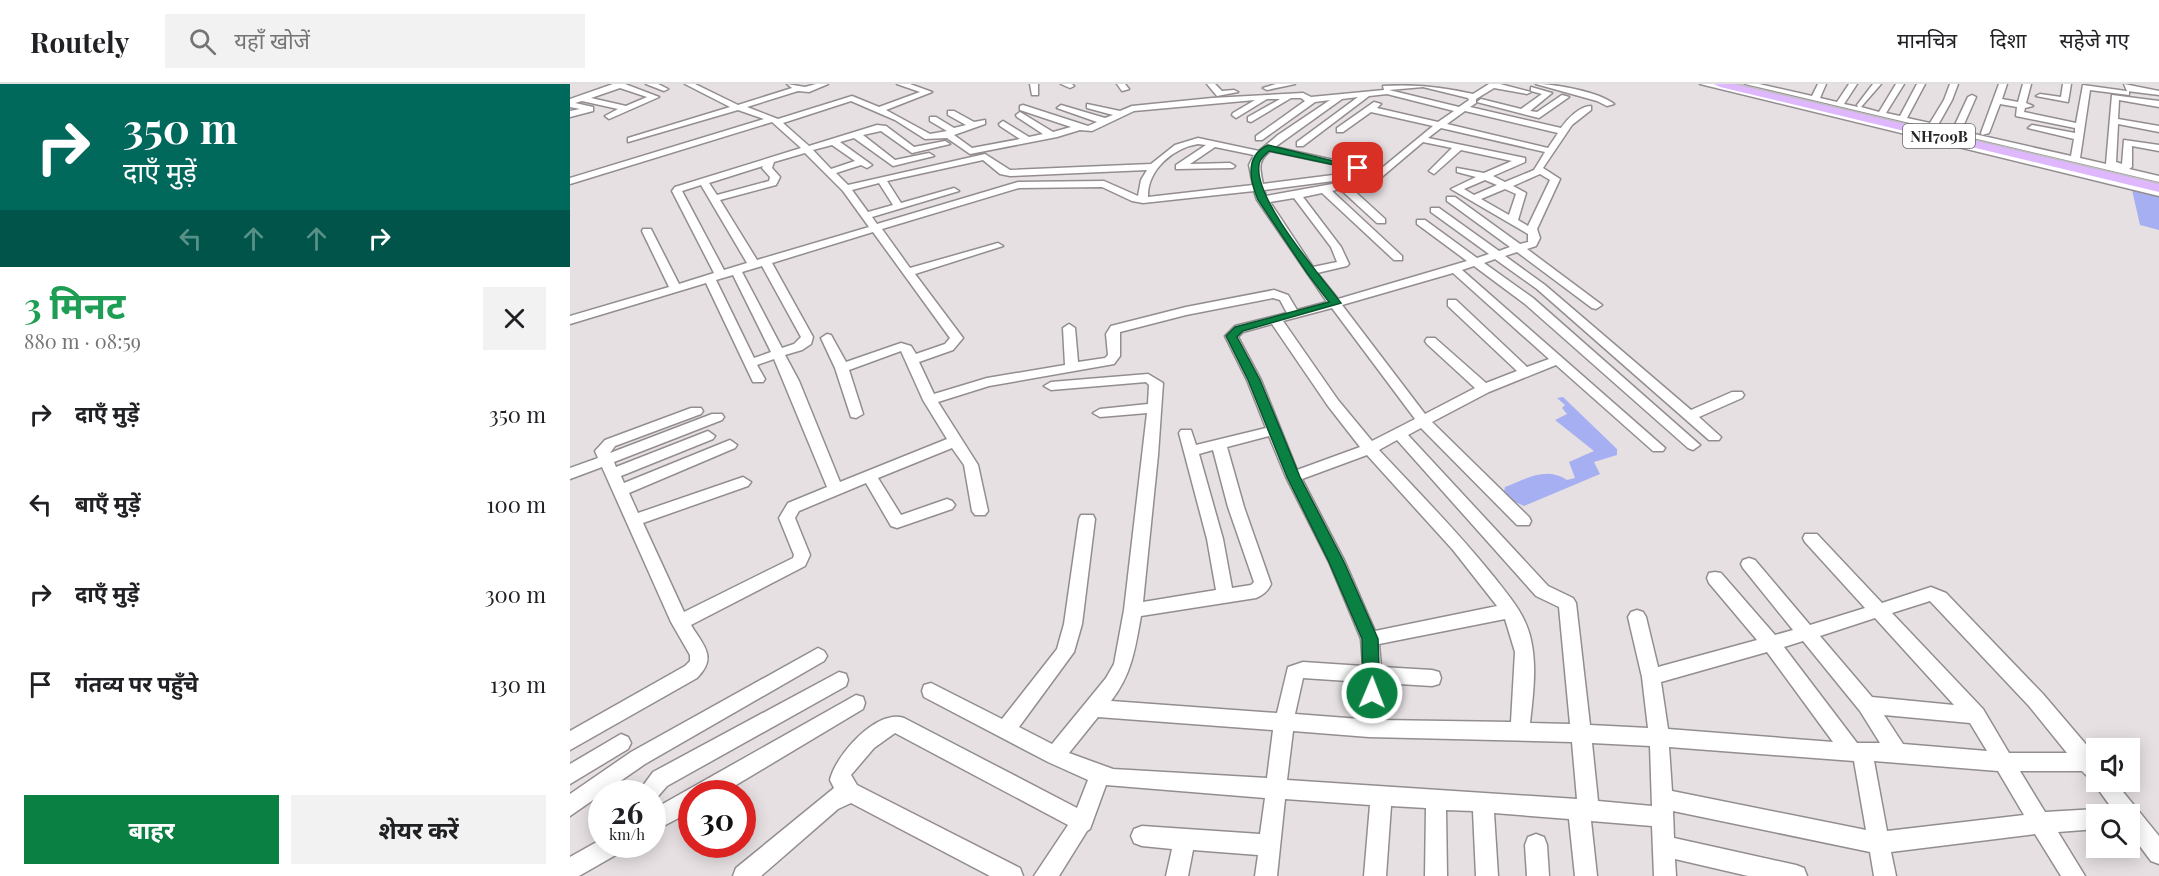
<!DOCTYPE html>
<html lang="hi">
<head>
<meta charset="utf-8">
<style>
  body { margin:0; font-family:"Playfair Display","Noto Sans Devanagari",serif; background:#f2f2f2; color:#202124; height:100vh; display:flex; flex-direction:column; font-size:22px; white-space:nowrap }
  * { box-sizing:border-box; margin:0 }
  p { font-size:20px; color:#757577 }
  .icon { flex:none; width:33px; height:33px; fill:none; stroke:currentColor; stroke-width:2; stroke-linecap:round; stroke-linejoin:round }
  .map { position:relative; flex:1; overflow:hidden }
  .details { display:flex; flex-direction:column; background:#fff; width:570px }
  .details>* { flex:none }
  .top-card { background:#00695c; color:#fff; overflow:hidden }
  .tools { position:absolute; left:1516px; top:654px; display:grid; gap:12px }
  .tools a { display:grid; place-items:center; width:54px; height:54px; border-radius:0px; background:#fff; box-shadow:0 3px 15px #0003; font-size:30px }
  .speed { position:absolute; left:18px; top:696px; display:flex; gap:12px; font-size:30px; font-weight:700; text-align:center }
  .speed>* { display:grid; place-content:center; width:78px; height:78px; border-radius:50%; background:#fff; box-shadow:0 3px 15px #0003; line-height:1 }
  .speed small { font-size:15px; font-weight:400 }
  .speed .limit { border:9px solid #d22; background:#fff; color:#111 }
  .pin { position:absolute; display:grid; place-items:center; width:51px; height:51px; color:#fff; margin:-26px; border-radius:12px; box-shadow:0 3px 9px #0006 }
  .me { position:absolute; width:66px; margin:-33px; rotate:1deg; stroke-linejoin:round; filter:drop-shadow(0 0 4px #0008) }
  .turn { display:flex; align-items:center; gap:21px; height:126px; padding:0 24px; font-size:27px }
  .turn .icon { width:78px; height:78px; stroke-width:2.5 }
  .turn b { display:block; font-size:42px; line-height:51px }
  .lanes { display:flex; align-items:center; height:57px; padding:0 24px; background:#0003; justify-content:center; gap:30px; direction:ltr }
  .lanes .off { opacity:.35 }
  .round { display:grid; place-items:center; flex:none; width:63px; height:63px; border-radius:0px; background:#f2f2f2 }
  .head { display:flex; align-items:center; justify-content:space-between; height:102px; padding:0 24px }
  h1 { font-size:36px; font-weight:700; line-height:45px; color:#1e9e55 }
  .button { display:flex; gap:12px; margin-top:auto; padding:12px 24px }
  .button a { flex:1; height:69px; border-radius:0px; background:#0b8043; color:#fff; font-size:24px; font-weight:700; line-height:69px; text-align:center }
  .button a+a { background:#f2f2f2; color:#202124 }
  ul { padding:0; list-style:none }
  li { display:flex; align-items:center; gap:18px; height:90px; padding:0 24px }
  li div { flex:1 }
  li b { display:block; font-size:22px }
  li em { font-style:normal }
  header { display:flex; align-items:center; gap:36px; box-sizing:border-box; height:84px; padding:0 30px; background:#fff; border-bottom:2px solid #e0e0e0 }
  header strong { font-size:28px }
  nav { display:flex; gap:33px; margin-inline-start:auto; font-size:21px }
  .search { width:420px; height:54px; background:#f2f2f2; display:flex; align-items:center; gap:15px; box-sizing:border-box; padding:0 21px; border-radius:0px; color:#757577; font-size:22px }
  main { display:flex; flex:1; min-height:0 }
  .map>svg:first-child { display:block }
</style>
</head>
<body>
<header>
<strong>Routely</strong>
<div class="search"><svg class="icon" aria-label="search" viewBox="0 0 24 24"><circle cx="10" cy="10" r="6"/><path d="M15 15l6 6"/></svg>यहाँ खोजें</div>
<nav><a>मानचित्र</a><a>दिशा</a><a>सहेजे गए</a></nav>
</header>
<main>
<section class="details">
<div class="top-card">
<div class="turn"><svg class="icon" aria-label="right" viewBox="0 0 24 24"><path d="M7 20v-9h11M14 6l5 5-5 5"/></svg><div><b>350 m</b>दाएँ मुड़ें</div></div>
<div class="lanes"><svg class="icon off" aria-label="left" viewBox="0 0 24 24"><path d="M17 20v-9H6M10 6l-5 5 5 5"/></svg><svg class="icon off" aria-label="ahead" viewBox="0 0 24 24"><path d="M12 20V5M6 11l6-6 6 6"/></svg><svg class="icon off" aria-label="ahead" viewBox="0 0 24 24"><path d="M12 20V5M6 11l6-6 6 6"/></svg><svg class="icon" aria-label="right" viewBox="0 0 24 24"><path d="M7 20v-9h11M14 6l5 5-5 5"/></svg></div>
</div>
<div class="head"><div><h1>3 मिनट</h1><p>880 m · 08:59</p></div><a class="round"><svg class="icon" aria-label="close" viewBox="0 0 24 24"><path d="M6 6l12 12M18 6L6 18"/></svg></a></div>
<ul>
<li><svg class="icon" aria-label="right" viewBox="0 0 24 24"><path d="M7 20v-9h11M14 6l5 5-5 5"/></svg><div><b>दाएँ मुड़ें</b></div><em>350 m</em></li>
<li><svg class="icon" aria-label="left" viewBox="0 0 24 24"><path d="M17 20v-9H6M10 6l-5 5 5 5"/></svg><div><b>बाएँ मुड़ें</b></div><em>100 m</em></li>
<li><svg class="icon" aria-label="right" viewBox="0 0 24 24"><path d="M7 20v-9h11M14 6l5 5-5 5"/></svg><div><b>दाएँ मुड़ें</b></div><em>300 m</em></li>
<li><svg class="icon" aria-label="arrive" viewBox="0 0 24 24"><path d="M6 21V4h12l-3 4 3 4H6"/></svg><div><b>गंतव्य पर पहुँचे</b></div><em>130 m</em></li>
</ul>
<div class="button"><a>बाहर</a><a>शेयर करें</a></div>
</section>
<div class="map">
<svg width="1589" height="792" viewBox="0 0 1589 792">
  <rect width="100%" height="100%" fill="#e6e0e3"/>
  <g fill="#a6aff1">
    <polygon points="1562,106 1589,113 1589,146 1570,141"/>
    <path d="M993 313 1047 365V371L1024 378 1030 390 954 422 943 417 934 408 935 403C956 395 976 382 997 396L1005 394 999 378 1024 367 985 336 997 330 992 324 995 321 987 314Z"/>
  </g>
  <g fill="none" stroke-linecap="round" stroke-linejoin="round">
    <defs>
      <g id="minor">
        <path d="M43 0H55L89 13 39 35 35 32 48 25 12 17 5 19 23 23V27L0 33V27L10 25 0 23V15ZM50 4 77 13 56 22 21 14Z"/>
        <polygon points="76,0 88,0 98,5 94,7"/>
        <path d="M115 0H125L168 21 222 4 217 0 235 3 246 0H258L239 8 228 7 177 23 208 35 282 12 309 23 350 8 327 0H340L362 8 316 26 360 50 377 47 360 37V33H366L384 44 396 41 378 31V27H384L404 38 415 36V40L384 51 402 64 450 55 430 42 429 40 433 37 459 53 473 50 447 33 446 31 450 28 483 48 501 43 450 26V22L453 21 518 42 527 38 487 24 491 21 535 34 543 31 517 24V20L550 27 562 22 642 14 733 9 741 13 814 6 813 2C844 0 873 3 903 10L919 0H930L961 8 957 10 924 4 906 15V19L900 23 991 44C997 35 1010 22 1021 22V26L1002 41 973 84 990 95 967 145 970 154 966 162 957 165 1032 221 1026 225 1022 224 947 168 935 172 975 201 1121 326 1162 308H1172L1174 311 1172 314 1129 333 1151 353 1149 356H1139L967 205 925 175 914 179 963 214 1130 361 1123 366 1118 364 955 220 904 182 892 186 1095 364 1093 367H1083L986 281 919 308 862 338 959 433 961 437 959 441H947L851 344 838 351 978 502 1003 514 1006 519 1020 641 1078 644 1072 593 1058 533 1061 528 1067 526 1073 528 1076 533 1088 583 1187 556 1139 499 1137 494 1139 489 1145 488 1151 489 1205 551 1223 546 1173 484 1171 480 1173 476 1179 474 1185 476 1240 541 1295 524 1235 458 1233 454 1235 450H1247L1312 519 1361 503 1376 509 1473 610 1525 671 1527 698H1545L1589 752V780L1581 777 1560 749V730H1546L1523 698 1512 687H1450L1475 728 1527 725 1534 728 1536 730H1527V745L1488 748 1515 792H1491L1465 750 1321 768 1326 792H1304L1300 768 1103 727 1104 754 1226 781 1234 784 1237 792H1178L1105 775 1106 792H1084L1082 742 1021 737 1027 792H1005L999 735 924 729 928 792H906L903 727 876 726 877 792H855L856 724 821 722 816 792H794L800 721 715 715 707 792H685L688 771 623 766 618 792H596L602 765 572 762 564 759 561 752 564 745 572 742 690 750 695 714 536 701 520 745 517 747 489 792H464L498 741 325 649 304 664 281 691 287 701 450 784 453 792H420L281 719 268 725 191 792H163L166 784 264 704 260 696C265 672 307 624 334 634L507 724 518 696 478 678 354 613 352 607 354 601 361 599 432 635 487 565 494 540 509 435 511 431H523L525 435 512 540 504 568 449 643 482 660 536 594 544 580 554 526 577 329 530 333 523 329 530 325 578 320 579 301 576 298 481 306 474 302 481 298 578 290 593 299 588 371 573 518 646 506 637 455 609 349 611 346H621L626 361 696 344 677 296 655 252 665 242 717 229 710 216 703 214 616 231 550 248V272L544 280 419 302 368 318 408 381 418 427 415 431H405L402 427 394 381 382 364 308 394 331 431 377 415 382 417 385 421 382 425 327 444 321 442 296 399 229 427 225 434 240 471 235 482 121 541C133 561 148 573 127 594L0 666V647L115 582 120 577V571L101 538 32 383 0 395V384L28 374 25 367 35 356 121 324H131L133 327 131 330 45 362 40 369 142 330H152L154 333 152 336 44 378 46 383 138 347 145 352 143 355 51 392 54 399 155 358 160 356 167 361 165 364 59 409 68 429 173 393 181 398 178 402 73 439 114 528 223 474 224 471 209 434 218 419 257 403 204 275 187 281 195 295 193 298H183L136 199 0 240V232L99 203 72 147 73 145H81L82 147 109 200 144 189 102 107 105 103 231 64 202 38 0 100V94L194 35 168 26 58 58V54L160 23ZM853 3 898 14 899 16 889 23 819 6ZM817 10 884 27 868 38 807 24 811 20 804 18 767 44V48H773L801 28 863 42 801 93 696 112 694 106 763 97 768 94 763 91 693 100C690 85 687 77 700 67L791 86V82L705 63 772 15 788 13 727 58V62H733L799 12ZM721 14H731L735 17 686 52V56H692L745 18 760 16 708 51 689 67 628 54 605 61 581 80 440 86 415 70 278 101 266 89 291 81 297 84 302 81 270 58 284 54 323 82 364 72 359 69 325 76 293 51 311 47 342 69 380 60 375 57 344 63 316 42 307 41 239 62 213 39 281 17 325 36 355 55 377 54 400 70 487 53 510 46 522 47 564 27 685 16 663 29 662 31 666 34 697 15H710L678 33V37L681 38ZM895 27 988 49 978 64 877 40ZM871 44 975 68 964 86 935 98 923 92 955 78V74L858 54ZM853 58 882 64 859 87 864 90 891 66 942 77 914 89 887 84V88L906 93 881 105 958 150V158L950 160 885 113H877V117L940 163 929 167 869 124H861V128L919 170 907 174 855 136H847V140L897 177 768 215 747 189 777 182 779 180 771 163 733 113 752 109 824 176H832V172L762 107 770 105 807 139H815V135L780 103 807 97ZM628 60 636 61 606 81V85L663 84 665 82 660 79 620 80 645 63 684 71 679 81 683 101 578 113C577 86 603 64 628 60ZM262 61 285 77 261 85 243 66ZM235 69 273 107 299 143 187 176 150 116 206 101 210 93 202 84 204 78ZM413 76 430 90 440 92 577 86 571 96 568 112 534 97 448 98 307 140 302 133 389 107 384 104 331 119 317 97ZM193 82 192 84 200 93 199 97 147 111 139 99ZM970 90 980 96 958 142 948 136 956 109 943 102ZM915 96 927 101 904 111 894 105ZM309 99 323 121 298 128 282 106ZM131 101 177 179 154 186 112 107ZM532 103 562 117 573 119 684 107 687 116 757 218 727 226 718 211 704 206 616 223 541 242 536 250 538 271 535 274 508 278 505 244 499 240 493 244 495 281 417 294 364 310 349 278 383 266 393 254 345 190 433 162 428 159 340 184 312 145 449 104ZM935 105 946 110 939 131 911 115ZM724 114 761 163 767 178 743 183 700 118ZM303 148 380 254 375 260 346 270 341 262 331 259 276 278 261 251 257 250 251 254 265 284 281 333 286 334 293 330 279 286 331 267 353 316 377 355 270 398 229 297 215 271 232 266 241 260 243 253 202 179ZM192 182 231 253 224 260 212 264 172 188ZM883 189 979 275 957 283 886 216H878V222L947 287 916 299 865 254H857L855 257 857 260 905 304 855 330 772 221ZM163 191 201 268 184 274 146 196ZM762 224 845 335 802 357 768 316 713 237ZM702 240 758 322 790 363 727 386 691 296 668 253 673 248ZM699 352 716 393 759 478 791 555 793 582 733 578 718 583 707 629 541 617C562 590 565 565 571 532L686 514C693 511 698 507 701 500L674 423 657 363ZM827 356 966 512 989 523 1000 640 960 639C963 612 967 583 961 556 956 531 939 512 924 493 888 448 848 408 809 366ZM643 366 658 423 684 498 681 501 662 504 653 455 629 370ZM797 371 883 466 927 522 805 547 775 478 732 395ZM1360 517 1459 622 1497 669H1439L1413 625 1322 529ZM1305 534 1384 621 1302 613 1250 552ZM935 535 945 568 941 638 809 636 812 599 862 602 869 600 871 594 869 588 862 586 811 583 809 560ZM1233 557 1290 627 1310 659H1287L1214 563ZM1197 568 1263 658 1098 645 1091 598ZM733 594 793 598 790 635 725 630ZM1314 631 1400 639 1417 667 1333 660ZM528 633 703 646 697 694 543 685 499 669ZM723 647 799 653 1002 658 1007 715 717 696ZM1022 659 1080 662 1082 722 1028 717ZM1099 663 1284 677 1296 746 1102 707ZM1304 677 1428 687 1454 731 1317 747Z"/>
        <polygon points="460,0 468,0 468,11 462,11"/>
        <polygon points="491,0 502,0 504,2 500,4"/>
        <polygon points="547,0 555,0 559,5 552,7"/>
        <polygon points="637,0 645,0 652,7 664,6 668,8 647,12"/>
        <polygon points="706,0 725,0 697,6 693,4"/>
        <path d="M966 0C986 0 1029 8 1044 20L1037 22 1027 17Z"/>
        <polygon points="1130,0 1144,0 1589,106 1589,112"/>
        <polygon points="1175,0 1189,0 1242,12 1248,0 1256,0 1250,14 1267,18 1279,0 1287,0 1274,20 1288,23 1287,21 1303,0 1311,0 1291,23 1309,28 1326,0 1334,0 1316,29 1330,32 1347,0 1355,0 1337,34 1360,39 1374,16 1380,0 1388,0 1382,16 1368,41 1383,45 1398,13 1402,11 1406,13 1391,47 1501,72 1504,55 1458,44 1462,41 1505,49 1505,44 1446,32 1447,23 1430,20 1419,49 1412,51 1411,49 1429,0 1437,0 1432,15 1448,18 1453,0 1461,0 1456,19 1463,22 1455,24 1454,28 1506,39 1513,1 1556,7 1559,7 1559,11 1520,6 1510,74 1536,80 1542,11 1589,17 1589,23 1549,16 1548,35 1589,42 1589,48 1548,40 1546,78 1552,80 1554,56 1589,61 1589,67 1562,62 1562,83 1559,85 1589,92 1589,98"/>
        <polygon points="1493,0 1501,0 1498,18 1466,12 1470,10 1491,13"/>
        <polygon points="1554,0 1589,7 1589,11 1557,7"/>
        <polygon points="961,3 982,9 960,27 967,28 992,11 999,13 969,34 907,18 911,15 951,25 972,10 961,7"/>
        <polygon points="248,564 254,567 257,572 254,577 75,680 0,732 0,710 61,668"/>
        <polygon points="269,588 276,590 278,596 276,602 97,702 84,717 82,718 82,710 67,710 83,688"/>
        <polygon points="286,611 293,613 295,619 293,625 151,710 122,710 122,727 82,748 82,726"/>
        <polygon points="51,650 58,653 61,659 58,665 0,700 0,680"/>
        <polygon points="966,750 974,753 977,761 979,792 957,792 955,761 958,753"/>
        <polygon points="32,755 32,760 53,760 51,768 9,792 0,792 0,773"/>
      </g>
      <polygon id="highway" points="1144,0 1164,0 1589,100 1589,108 1150,3"/>
    </defs>
    <use href="#minor" stroke="#938d91" stroke-width="3"/>
    <use href="#highway" stroke="#bebebe" stroke-width="3"/>
    <use href="#minor" fill="#fff" fill-rule="evenodd"/>
    <use href="#highway" fill="#deb7fc" fill-rule="evenodd"/>
  </g>
  <path fill="#0b8043" stroke="#07532c" stroke-width="1.5" d="M698 61 792 84 788 86 699 67C695 71 689 75 689 81 684 116 750 191 771 219L673 247 667 253 690 296 730 393 774 478 808 555 810 609 808 614 802 616 796 614 793 609 792 555 759 478 717 393 678 296 656 252 665 243 759 218 737 189 688 116C680 97 674 72 698 61Z"/>
  <g text-anchor="middle" dominant-baseline="central" stroke-width="5" stroke-linejoin="round" paint-order="stroke">
    <rect fill="#fff" stroke="#686768" stroke-width="1.5" x="1333" y="40" width="72" height="24" rx="4.5"/>
    <g font-size="15" font-weight="bold" fill="#282627">
      <text x="1369" y="52">NH709B</text>
    </g>
  </g>
</svg>
<div class="tools">
<a><svg class="icon" aria-label="sound" viewBox="0 0 24 24"><path d="M4 9h4l5-4v14l-5-4H4zM17 9q2 3 0 6"/></svg></a>
<a><svg class="icon" aria-label="search" viewBox="0 0 24 24"><circle cx="10" cy="10" r="6"/><path d="M15 15l6 6"/></svg></a>
</div>
<div class="speed"><div>26<small>km/h</small></div><div class="limit">30</div></div>
<div class="pin" style="left:788px;top:84px;background:#d93025"><svg class="icon" aria-label="arrive" viewBox="0 0 24 24"><path d="M6 21V4h12l-3 4 3 4H6"/></svg></div>
<svg class="me" style="left:802px;top:609px" viewBox="-20 -20 40 40"><circle r="17" fill="#0b8043" stroke="#fff" stroke-width="3"/><path d="M0-11L8 9 0 5-8 9z" fill="#fff"/></svg>
</div>
</main>
</body>
</html>
